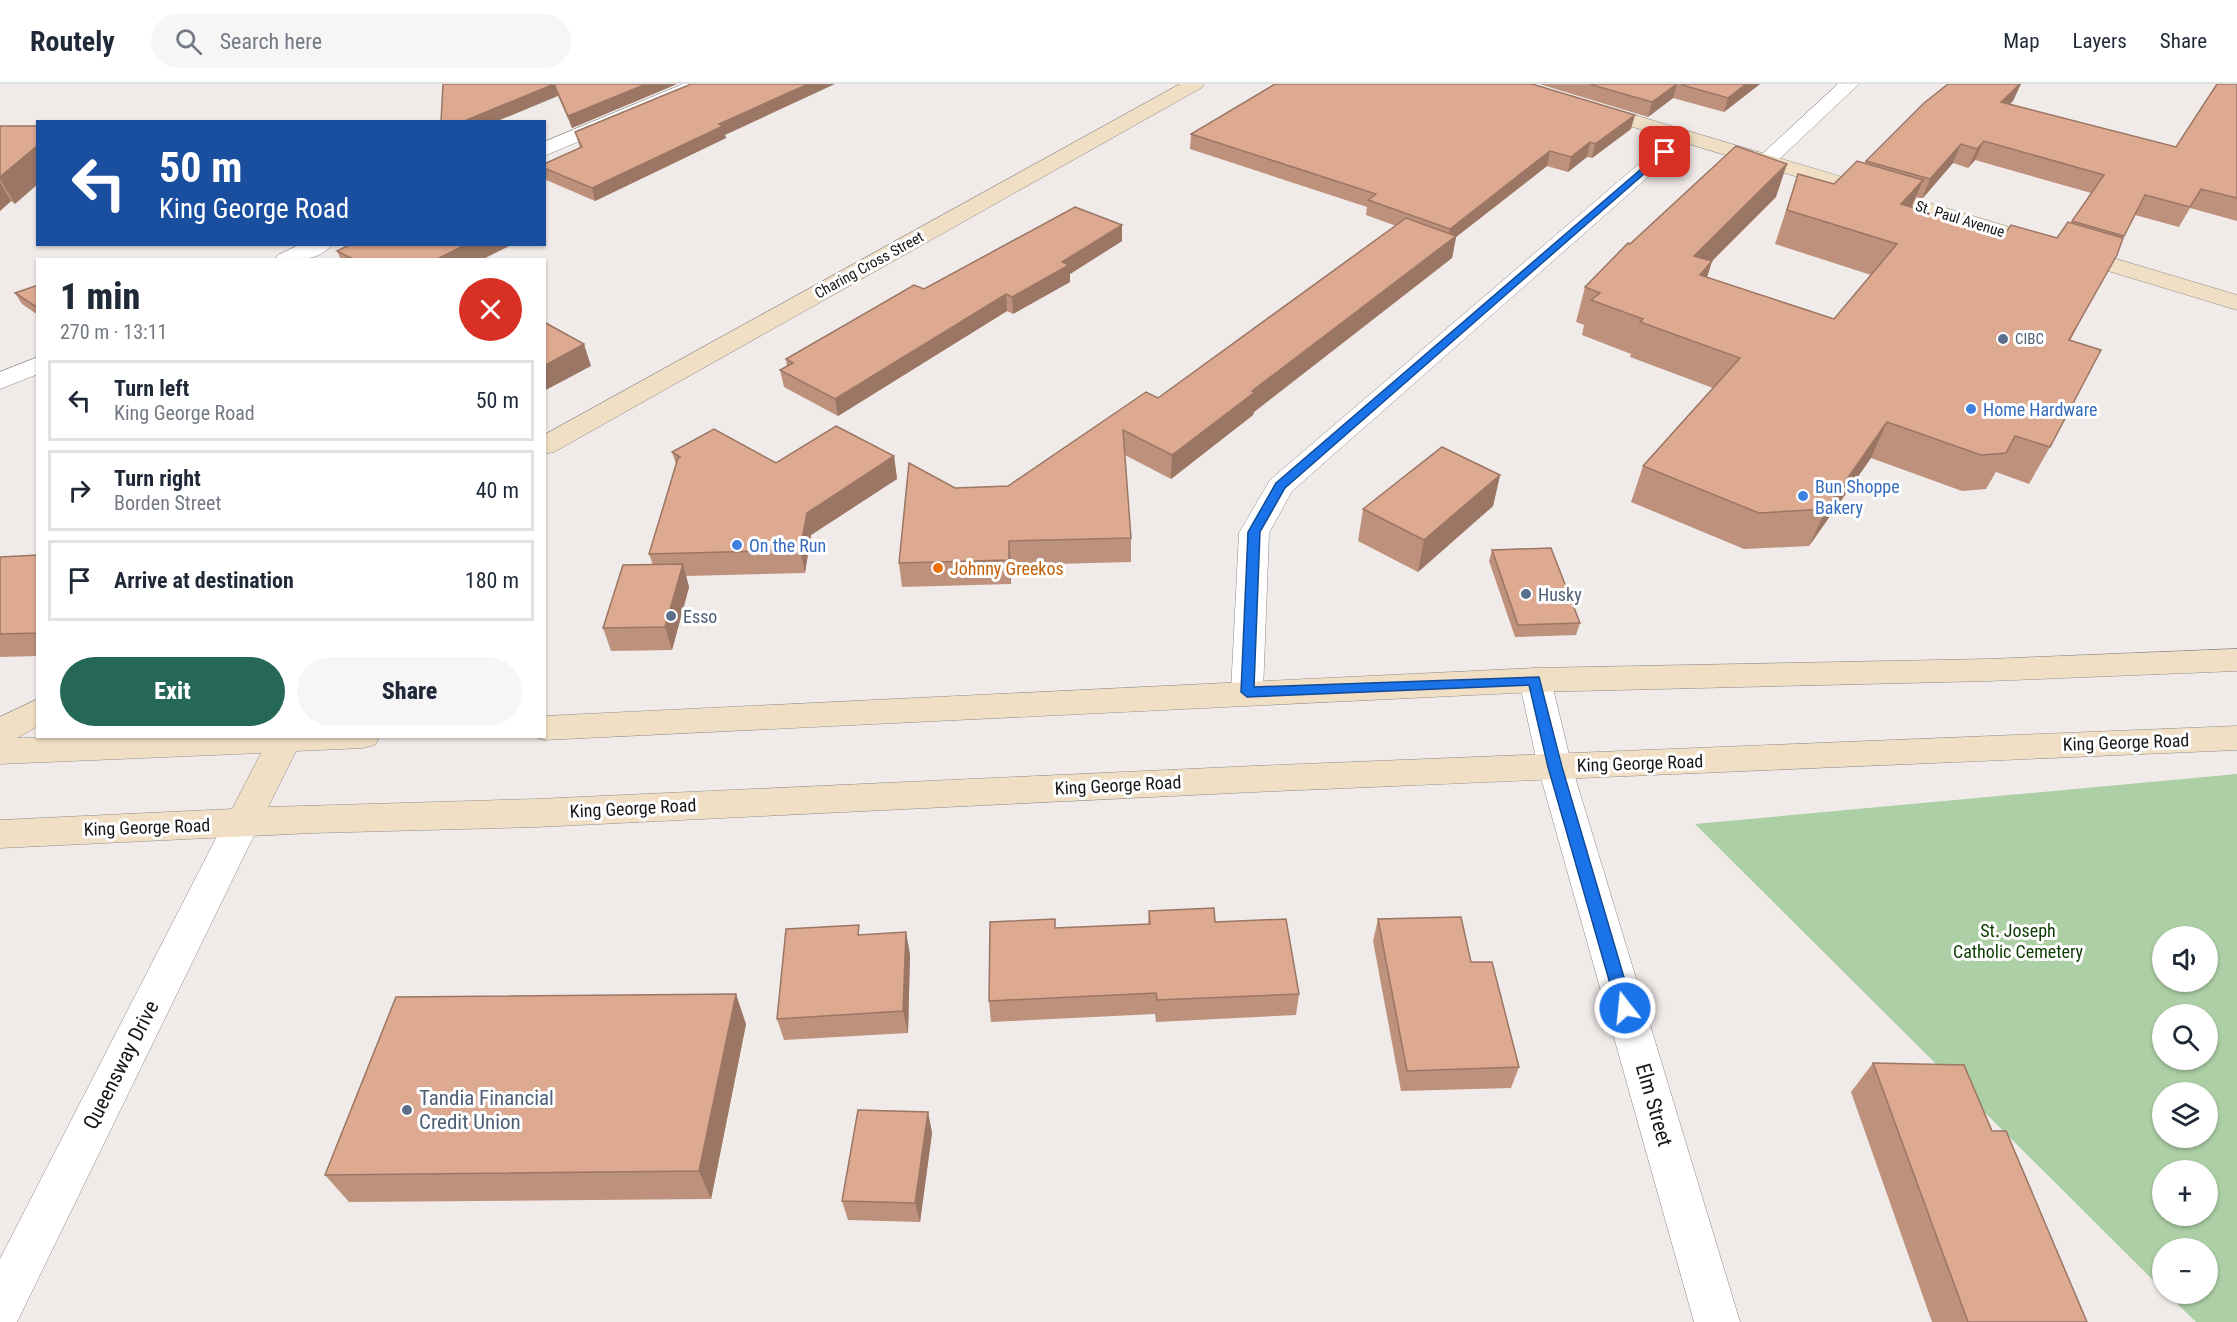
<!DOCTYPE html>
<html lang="en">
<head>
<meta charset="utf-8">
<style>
  body { margin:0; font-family:"Roboto Condensed",sans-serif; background:#f6f6f7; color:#1f2937; height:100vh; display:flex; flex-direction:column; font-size:22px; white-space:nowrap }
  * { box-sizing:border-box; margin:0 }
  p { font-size:20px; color:#747a83 }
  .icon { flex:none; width:33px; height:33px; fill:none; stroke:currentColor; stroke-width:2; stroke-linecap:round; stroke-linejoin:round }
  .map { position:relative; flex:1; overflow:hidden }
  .drawer { position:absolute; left:36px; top:174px; width:510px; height:480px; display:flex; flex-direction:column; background:#fff; border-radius:0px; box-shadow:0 2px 4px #0004 }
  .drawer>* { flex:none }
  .banner { position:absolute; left:36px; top:36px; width:510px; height:126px; border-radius:0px; box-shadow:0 2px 4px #0004; background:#1a4fa0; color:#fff; overflow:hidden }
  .tools { position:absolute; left:2152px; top:842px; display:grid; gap:12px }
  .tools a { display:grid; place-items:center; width:66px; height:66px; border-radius:50%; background:#fff; box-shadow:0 2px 4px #0004; font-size:30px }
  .pin { position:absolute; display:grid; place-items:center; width:51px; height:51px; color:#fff; margin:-26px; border-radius:12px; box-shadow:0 3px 9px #0006 }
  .me { position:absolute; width:66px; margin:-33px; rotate:344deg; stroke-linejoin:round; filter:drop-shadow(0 0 4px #0008) }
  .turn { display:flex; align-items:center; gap:21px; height:126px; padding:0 24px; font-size:27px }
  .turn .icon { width:78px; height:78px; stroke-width:2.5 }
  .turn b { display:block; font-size:42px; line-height:51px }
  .round { display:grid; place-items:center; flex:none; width:63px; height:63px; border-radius:32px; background:#f6f6f7 }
  .overview { display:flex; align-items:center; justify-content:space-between; height:102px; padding:0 24px }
  h1 { font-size:36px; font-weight:800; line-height:45px }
  .action { display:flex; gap:12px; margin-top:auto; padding:12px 24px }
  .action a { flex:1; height:69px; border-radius:36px; background:#266858; color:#fff; font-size:24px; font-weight:800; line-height:69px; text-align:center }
  .action a+a { background:#f6f6f7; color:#1f2937 }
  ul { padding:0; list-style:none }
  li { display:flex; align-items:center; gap:18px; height:81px; margin:0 12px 9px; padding:0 12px; border:3px solid #e0e1e3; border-radius:0px }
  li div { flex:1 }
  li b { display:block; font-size:22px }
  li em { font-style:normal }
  header { display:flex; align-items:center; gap:36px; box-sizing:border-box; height:84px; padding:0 30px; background:#fff; border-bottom:2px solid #e0e1e3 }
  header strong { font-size:28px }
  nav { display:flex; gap:33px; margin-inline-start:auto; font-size:21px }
  .search { width:420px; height:54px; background:#f6f6f7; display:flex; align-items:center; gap:15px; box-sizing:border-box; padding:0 21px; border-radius:33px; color:#747a83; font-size:22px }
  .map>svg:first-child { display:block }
</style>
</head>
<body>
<header>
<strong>Routely</strong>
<div class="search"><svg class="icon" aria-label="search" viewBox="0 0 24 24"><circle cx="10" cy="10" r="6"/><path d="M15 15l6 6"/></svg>Search here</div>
<nav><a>Map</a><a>Layers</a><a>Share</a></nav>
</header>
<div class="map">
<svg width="2237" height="1238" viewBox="0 0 2237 1238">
  <rect width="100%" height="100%" fill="#f0ebe9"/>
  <path fill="#adcfa6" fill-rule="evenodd" d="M2237 690V1238H2196L2166 1209H2208V1164H2163V1206L1695 740ZM2163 852H2208V897H2163ZM2163 930H2208V975H2163ZM2163 1008H2208V1053H2163ZM2163 1086H2208V1131H2163Z"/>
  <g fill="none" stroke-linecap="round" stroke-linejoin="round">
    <defs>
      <g id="street">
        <polygon points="683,0 709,0 706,4 544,72 544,58"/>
        <polygon points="1838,0 1859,0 1773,81 1766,83 1759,81 1756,77 1759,73"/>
        <polygon points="1682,47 1689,49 1692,53 1689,57 1292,407 1269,449 1263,608 1259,616 1247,620 1235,616 1231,608 1239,449 1270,396 1675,49"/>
        <path d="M301 160H332C320 178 293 176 275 176L278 171Z"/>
        <polygon points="38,273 38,290 0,305 0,288"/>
        <polygon points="1535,584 1546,588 1551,596 1572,683 1740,1238 1694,1238 1538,683 1519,596 1524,588"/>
        <polygon points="242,725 255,729 260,739 17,1238 0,1238 0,1175 229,729"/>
      </g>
      <g id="secondary">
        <polygon points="1180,0 1204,0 1201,4 554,368 544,370 544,351"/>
        <polygon points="1501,0 1531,0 2237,211 2237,226 1504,4"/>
        <polygon points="2237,565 2237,587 1988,597 1535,608 544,656 532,652 544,652 544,632 1535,584 1988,575"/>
        <polygon points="38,615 38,642 17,654 380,652 375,661 363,664 296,667 268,723 537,715 1254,682 2237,642 2237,666 1254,708 537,743 313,749 0,764 0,736 232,725 261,669 0,680 0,633"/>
      </g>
    </defs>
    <use href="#street" stroke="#8d8987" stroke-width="1"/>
    <use href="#secondary" stroke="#8d8987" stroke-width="1"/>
    <use href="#street" fill="#fff" fill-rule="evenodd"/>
    <use href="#secondary" fill="#f0dfc4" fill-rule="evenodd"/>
  </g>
  <g fill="#be917c" fill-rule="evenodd">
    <polygon points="443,0 677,0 572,44 558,12"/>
    <polygon points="1539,0 1760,0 1724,28 1673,14 1648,33"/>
    <path d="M2237 0V137L2190 124 2179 143 2135 131 2070 257 2050 363 2029 400 1996 388 1986 405 1962 407 1871 374 1809 462 1744 465 1631 418 1643 382 1713 304 1630 273 1631 270 1582 251 1584 241 1576 238 1585 203 1630 160 1776 113 1712 177 1707 193 1834 235 1871 191 1775 160 1798 90 1834 100 1865 79 1866 77 2013 17 2010 20 2176 63ZM1975 76 2091 109 2071 139 2057 154 2005 150 1912 123 1916 113 1922 115 1953 79 1968 84Z"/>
    <polygon points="0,42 15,120 11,117 0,127"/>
    <polygon points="1631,45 1592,74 1587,73 1568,88 1547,82 1456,153 1452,174 1254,328 1253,331 1171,395 1125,371 1131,454 1131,478 1011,481 1011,500 902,503 899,479 955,404 1008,402 1158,314 1396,142 1366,131 1367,123 1190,65 1191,50"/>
    <polygon points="575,48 725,51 726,54 595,117 544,95 544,80 580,64"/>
    <polygon points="1122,141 1122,157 1070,190 1070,198 1013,230 1007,227 838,332 784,303 780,286 787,282 786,275 924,205"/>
    <polygon points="351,160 513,160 481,176 341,176 337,167"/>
    <polygon points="38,201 38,231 22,220 15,209"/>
    <polygon points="672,368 776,379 894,372 897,395 811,451 805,489 686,492 689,503 672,566 611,567 603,544 653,481 649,470 676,380"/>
    <polygon points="1500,391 1493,422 1418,488 1358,457 1363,425"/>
    <polygon points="1492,466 1580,539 1576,551 1515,553 1489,477"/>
    <polygon points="38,471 38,572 0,573 0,473"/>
    <polygon points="1149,827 1215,838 1299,910 1296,931 1156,938 1155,930 991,938 989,917 1055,835 1055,844 1148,840"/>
    <polygon points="1378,835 1471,878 1519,983 1511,1004 1401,1007 1373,857"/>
    <polygon points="861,851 910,870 908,949 784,956 777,935"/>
    <polygon points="746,940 711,1115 349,1118 325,1091"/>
    <polygon points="1873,979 1992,1047 2087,1238 1932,1238 1851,1008"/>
    <polygon points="928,1028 932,1049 920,1138 848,1136 842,1117"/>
  </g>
  <g fill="#9b7665">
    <polygon points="554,0 558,12 495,38 462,38"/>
    <polygon points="646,0 677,0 572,44 568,32"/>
    <polygon points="808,0 835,0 725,51 726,54 595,117 592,104 719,40"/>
    <polygon points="1677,0 1673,14 1648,33 1652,18"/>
    <polygon points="1746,0 1760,0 1724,28 1728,14"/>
    <polygon points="2020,0 2021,0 2013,17 1993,36 2001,18"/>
    <polygon points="1635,31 1631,45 1592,74 1595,60"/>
    <polygon points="1984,57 1975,76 1968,84 1977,65"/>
    <polygon points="1590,58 1587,73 1568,88 1571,73"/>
    <polygon points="1961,60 1953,79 1922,115 1930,95"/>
    <polygon points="38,61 38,100 15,120 0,95 0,93"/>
    <polygon points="1550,67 1547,82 1456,153 1452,174 1254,328 1253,331 1171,395 1172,371 1252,307 1448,158 1450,145"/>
    <polygon points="1787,80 1776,113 1683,206 1694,172"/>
    <polygon points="1923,96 1909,129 1901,120"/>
    <polygon points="0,98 11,117 0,127"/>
    <polygon points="1122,141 1122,157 1070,190 1070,198 1013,230 1012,213 1062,178"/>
    <polygon points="467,160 513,160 481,176 435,176"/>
    <polygon points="1712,177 1701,212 1700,191"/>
    <polygon points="1006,210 1007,227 838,332 835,315"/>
    <polygon points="584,260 591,282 544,307 544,282"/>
    <polygon points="1887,338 1871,374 1809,462 1826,425"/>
    <polygon points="894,372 897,395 811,451 805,489 800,466 807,429"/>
    <polygon points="1500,391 1493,422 1418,488 1424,456"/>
    <polygon points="1009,457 1011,481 1011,500 1009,476"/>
    <polygon points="683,480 689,503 672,566 665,543"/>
    <polygon points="906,848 910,870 908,949 903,927"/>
    <polygon points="736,910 746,940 711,1115 699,1087"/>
    <polygon points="928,1028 932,1049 920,1138 915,1119"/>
  </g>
  <g fill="#dda990" stroke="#9b7665" stroke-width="1.5">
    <polygon points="443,0 646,0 568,32 554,0 462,38 441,38"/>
    <polygon points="691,0 808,0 719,40 723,42 592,104 544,84 544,80 582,63 575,48"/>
    <polygon points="1275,0 1532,0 1635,31 1595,60 1590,58 1571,73 1550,67 1450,145 1368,116 1376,110 1191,50"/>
    <polygon points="1589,0 1677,0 1652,18"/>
    <polygon points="1679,0 1746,0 1728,14"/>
    <polygon points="1948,0 2020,0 2001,18 2176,63 2217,0 2237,0 2237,114 2201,105 2190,123 2145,111 2124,152 2072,137 2104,91 1984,57 1977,65 1961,60 1930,95 1866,77 1924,19"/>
    <polygon points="0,42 38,42 38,61 0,93"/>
    <polygon points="1736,62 1787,80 1694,172 1712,177 1700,191 1834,235 1897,160 1787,126 1798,90 1834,100 1857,77 1923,96 1901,120 2005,150 2011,141 2057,154 2068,138 2123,154 2117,171 2069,256 2101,266 2050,363 2015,352 2006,369 1981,371 1887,338 1826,425 1759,429 1643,382 1740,274 1640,238 1643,235 1591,216 1600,209 1585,203 1628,159 1630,160"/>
    <polygon points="1075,123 1122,141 1062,178 1069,181 1012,213 1006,210 835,315 780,286 793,279 786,275 914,201 924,205"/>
    <polygon points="1406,134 1456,152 1252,307 1255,308 1172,371 1123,346 1131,454 1009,457 1009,476 899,479 909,379 955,404 1008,402 1146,308 1158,314"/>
    <polygon points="351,160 467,160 435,176 355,176 337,167"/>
    <polygon points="38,201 38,224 15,209"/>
    <polygon points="544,238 584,260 544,282"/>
    <polygon points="836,342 894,372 807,429 800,466 649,470 678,374 680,373 672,368 714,345 776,379"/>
    <polygon points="1442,363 1500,391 1424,456 1363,425"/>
    <polygon points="1551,464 1580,539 1518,541 1492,466"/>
    <polygon points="38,471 38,549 0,550 0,473"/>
    <polygon points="683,480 665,543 603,544 623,481"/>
    <polygon points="1214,824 1215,838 1286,835 1299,910 1157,916 1156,909 989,917 990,838 1055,835 1055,844 1150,840 1149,827"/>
    <polygon points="1461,833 1471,878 1492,878 1519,983 1407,987 1378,835"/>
    <polygon points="859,841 858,851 906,848 903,927 777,935 786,845"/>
    <polygon points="736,910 699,1087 325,1091 396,913"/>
    <polygon points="1873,979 1964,981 1992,1047 2006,1047 2087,1238 1968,1238"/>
    <polygon points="858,1026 928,1028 915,1119 842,1117"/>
  </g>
  <polygon fill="#1a73e8" stroke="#114b97" stroke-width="1.5" points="1662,67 1669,68 1285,404 1260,448 1254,603 1539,593 1562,683 1633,924 1631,929 1625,931 1619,929 1617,924 1548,683 1529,601 1247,613 1241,608 1248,448 1276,399"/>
  <g fill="#5c6f8a" stroke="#fff" stroke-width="2">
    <circle cx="2003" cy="255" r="6"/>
    <circle cx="1526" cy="510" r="6"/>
    <circle cx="671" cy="532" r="6"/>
    <circle cx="407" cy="1026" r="6"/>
  </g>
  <g fill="#3f7fe0" stroke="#fff" stroke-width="2">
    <circle cx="1971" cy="325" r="6"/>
    <circle cx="1803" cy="412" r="6"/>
    <circle cx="737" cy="461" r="6"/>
  </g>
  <circle fill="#e8710a" stroke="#fff" stroke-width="2" cx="938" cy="484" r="6"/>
  <g text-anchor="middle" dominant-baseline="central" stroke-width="6" stroke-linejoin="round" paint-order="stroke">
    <g font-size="15" fill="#181616" stroke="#fff">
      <text transform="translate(1960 135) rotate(17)">St. Paul Avenue</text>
      <text transform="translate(869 181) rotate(-29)">Charing Cross Street</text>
    </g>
    <g font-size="15" fill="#4e5e75" stroke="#fff" text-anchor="start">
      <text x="2015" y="255">CIBC</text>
    </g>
    <g font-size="18" fill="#366cbe" stroke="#fff" text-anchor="start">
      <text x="1983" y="325">Home Hardware</text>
      <text x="1815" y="402">Bun Shoppe<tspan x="1815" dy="21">Bakery</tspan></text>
      <text x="749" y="461">On the Run</text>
    </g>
    <g font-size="18" fill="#c56008" stroke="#fff" text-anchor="start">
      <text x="950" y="484">Johnny Greekos</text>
    </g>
    <g font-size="18" fill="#4e5e75" stroke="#fff" text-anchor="start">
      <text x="1538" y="510">Husky</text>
      <text x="683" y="532">Esso</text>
    </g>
    <g font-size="18" fill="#181616" stroke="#fff">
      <text transform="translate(2126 658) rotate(-2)">King George Road</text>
      <text transform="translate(1640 679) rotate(-2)">King George Road</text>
      <text transform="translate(1118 701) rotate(-3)">King George Road</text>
      <text transform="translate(633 724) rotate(-3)">King George Road</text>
      <text transform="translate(147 743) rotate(-2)">King George Road</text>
    </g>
    <g font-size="18" fill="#0a3c00" stroke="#fff">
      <text x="2018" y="846">St. Joseph<tspan x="2018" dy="21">Catholic Cemetery</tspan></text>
    </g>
    <g font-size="21" fill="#181616" stroke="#fff">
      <text transform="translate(121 981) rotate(-63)">Queensway Drive</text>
      <text transform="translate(1654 1021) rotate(74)">Elm Street</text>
    </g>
    <g font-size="21" fill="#4e5e75" stroke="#fff" text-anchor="start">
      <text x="419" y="1014">Tandia Financial<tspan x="419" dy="24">Credit Union</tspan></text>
    </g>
  </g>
</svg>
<div class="tools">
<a><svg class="icon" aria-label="sound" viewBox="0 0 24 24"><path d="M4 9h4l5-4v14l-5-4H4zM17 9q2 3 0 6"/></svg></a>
<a><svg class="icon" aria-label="search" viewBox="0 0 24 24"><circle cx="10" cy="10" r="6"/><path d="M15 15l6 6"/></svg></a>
<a><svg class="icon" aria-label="layers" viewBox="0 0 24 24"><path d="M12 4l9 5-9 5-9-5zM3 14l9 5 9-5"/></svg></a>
<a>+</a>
<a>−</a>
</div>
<div class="pin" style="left:1665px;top:68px;background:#d93025"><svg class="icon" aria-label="arrive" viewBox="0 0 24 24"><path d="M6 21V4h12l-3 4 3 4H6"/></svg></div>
<svg class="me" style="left:1625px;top:924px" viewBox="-20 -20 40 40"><circle r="17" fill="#1a73e8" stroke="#fff" stroke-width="3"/><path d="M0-11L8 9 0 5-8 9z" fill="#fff"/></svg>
<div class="banner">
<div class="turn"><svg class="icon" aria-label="left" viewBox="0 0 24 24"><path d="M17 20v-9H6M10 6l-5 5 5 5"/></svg><div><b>50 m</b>King George Road</div></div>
</div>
<section class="drawer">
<div class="overview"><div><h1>1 min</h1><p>270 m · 13:11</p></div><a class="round" style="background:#d93025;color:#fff"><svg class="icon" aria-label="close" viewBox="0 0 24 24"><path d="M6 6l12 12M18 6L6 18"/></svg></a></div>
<ul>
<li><svg class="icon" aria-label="left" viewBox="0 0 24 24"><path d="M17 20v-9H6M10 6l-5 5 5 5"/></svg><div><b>Turn left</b><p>King George Road</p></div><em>50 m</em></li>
<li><svg class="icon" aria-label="right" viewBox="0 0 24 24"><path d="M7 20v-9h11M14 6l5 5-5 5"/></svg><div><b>Turn right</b><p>Borden Street</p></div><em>40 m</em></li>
<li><svg class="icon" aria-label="arrive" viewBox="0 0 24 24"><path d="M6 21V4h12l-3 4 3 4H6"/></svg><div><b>Arrive at destination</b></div><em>180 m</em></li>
</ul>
<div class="action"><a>Exit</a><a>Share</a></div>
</section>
</div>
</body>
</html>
